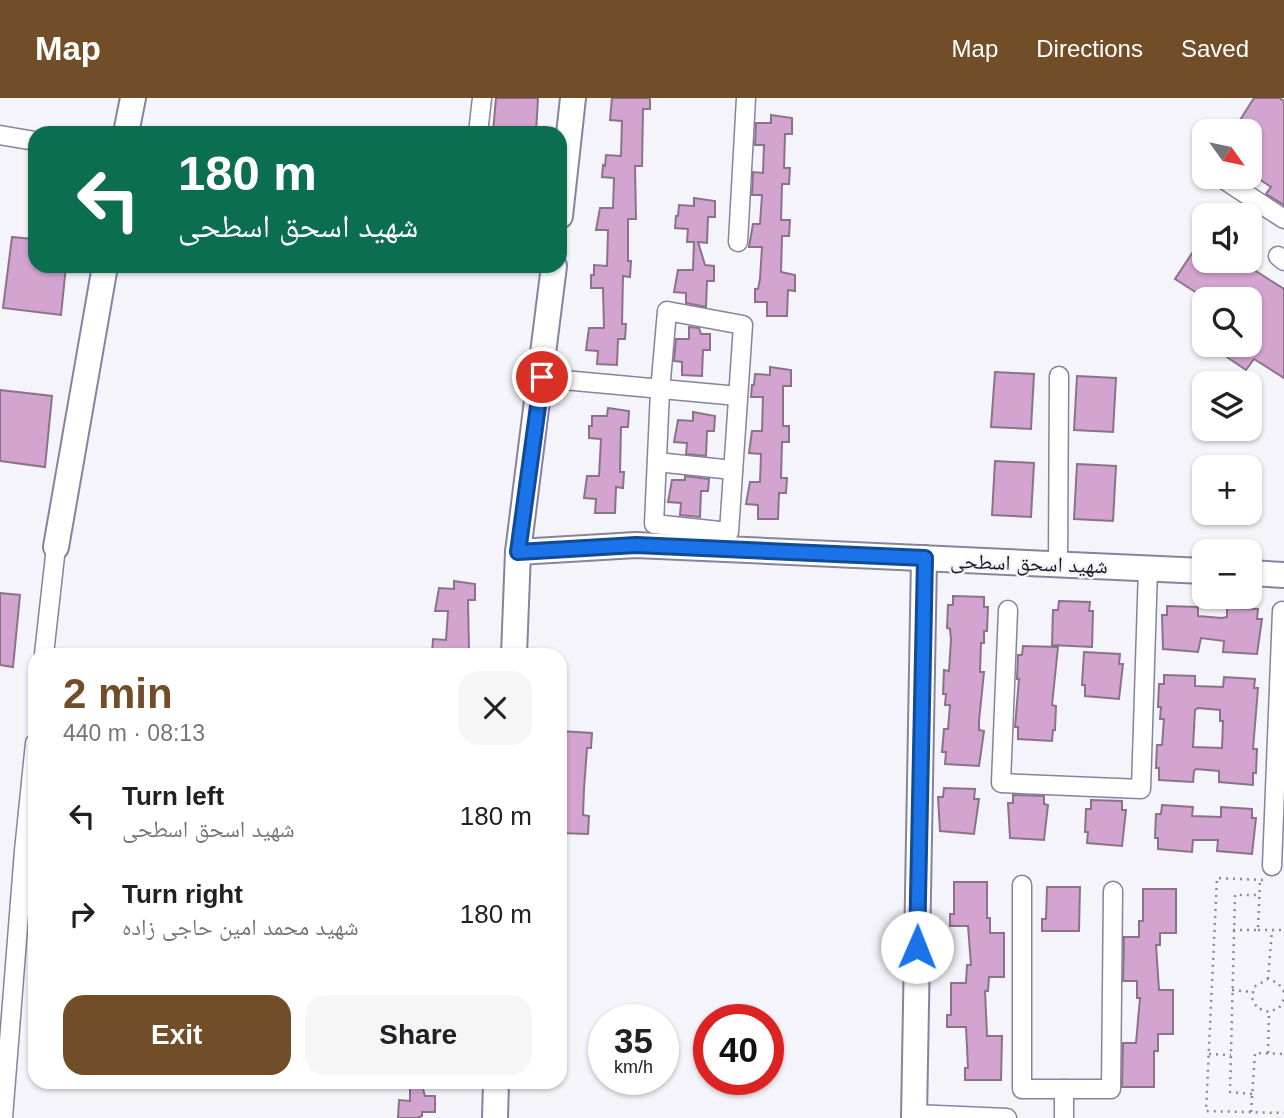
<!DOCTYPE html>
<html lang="en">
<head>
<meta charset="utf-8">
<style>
  body { margin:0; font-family:Helvetica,"Noto Naskh Arabic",sans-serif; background:#f6f6f6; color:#202124; height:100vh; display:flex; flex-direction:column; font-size:26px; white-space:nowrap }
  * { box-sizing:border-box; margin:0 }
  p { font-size:23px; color:#757577 }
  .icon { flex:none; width:38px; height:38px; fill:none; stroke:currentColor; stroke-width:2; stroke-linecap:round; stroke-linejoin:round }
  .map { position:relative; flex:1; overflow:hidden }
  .side { position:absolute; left:28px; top:550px; width:539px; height:441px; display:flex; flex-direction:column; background:#fff; border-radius:21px; box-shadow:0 2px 5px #0004 }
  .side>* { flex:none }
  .top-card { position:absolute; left:28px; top:28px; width:539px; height:147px; border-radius:21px; box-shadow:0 2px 5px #0004; background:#0b6e4f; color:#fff; overflow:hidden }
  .needle { width:46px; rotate:123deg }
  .fabs { position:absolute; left:1192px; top:21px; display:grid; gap:14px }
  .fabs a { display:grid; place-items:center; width:70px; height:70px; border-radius:14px; background:#fff; box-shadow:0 2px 5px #0004; font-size:35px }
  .speed { position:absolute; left:588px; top:906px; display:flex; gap:14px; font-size:35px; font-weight:700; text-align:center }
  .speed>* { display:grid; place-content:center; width:91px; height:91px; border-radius:50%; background:#fff; box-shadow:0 2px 5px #0004; line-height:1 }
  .speed small { font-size:18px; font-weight:400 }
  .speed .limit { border:10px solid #d22; background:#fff; color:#111 }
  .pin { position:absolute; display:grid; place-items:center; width:60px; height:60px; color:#fff; margin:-30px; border:4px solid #fff; border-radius:50%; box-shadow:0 2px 7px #0007 }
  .me { position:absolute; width:77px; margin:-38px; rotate:1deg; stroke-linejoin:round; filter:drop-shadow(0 0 5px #0008) }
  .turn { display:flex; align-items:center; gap:24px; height:147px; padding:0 35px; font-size:32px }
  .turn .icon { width:91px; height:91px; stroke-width:2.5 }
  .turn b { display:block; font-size:49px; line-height:60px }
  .round { display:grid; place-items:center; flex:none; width:74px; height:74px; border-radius:21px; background:#f6f6f6 }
  .head { display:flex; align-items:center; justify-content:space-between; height:119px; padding:0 35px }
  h1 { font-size:42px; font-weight:700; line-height:52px; color:#724e28 }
  .primary-button { display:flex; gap:14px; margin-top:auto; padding:14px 35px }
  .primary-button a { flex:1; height:80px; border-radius:21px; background:#724e28; color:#fff; font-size:28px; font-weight:700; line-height:80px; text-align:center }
  .primary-button a+a { background:#f6f6f6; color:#202124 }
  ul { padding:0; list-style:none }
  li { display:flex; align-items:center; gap:21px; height:98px; padding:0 35px }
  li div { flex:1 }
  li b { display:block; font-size:26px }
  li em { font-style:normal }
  header { display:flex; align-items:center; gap:42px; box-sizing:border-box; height:98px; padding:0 35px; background:#724e28; color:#fff }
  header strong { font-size:33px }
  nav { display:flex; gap:38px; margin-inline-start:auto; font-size:24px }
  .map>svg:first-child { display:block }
</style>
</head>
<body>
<header>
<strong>Map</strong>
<nav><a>Map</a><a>Directions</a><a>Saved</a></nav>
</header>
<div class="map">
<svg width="1284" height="1020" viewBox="0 0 1284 1020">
  <rect width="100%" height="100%" fill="#f4f4fa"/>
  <g fill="#d4a4d1" stroke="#8a7388" stroke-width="2" fill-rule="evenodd">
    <polygon points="496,0 538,0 536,35 493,34"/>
    <polygon points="612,0 650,0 650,11 643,11 642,68 635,68 636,121 628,121 628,163 631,163 630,179 623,178 622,226 626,226 625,241 618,241 617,267 597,266 598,253 586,252 589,230 604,230 603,190 591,190 591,177 594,177 594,167 607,168 608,132 596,132 600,110 613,110 614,80 602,79 603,67 605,68 606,57 621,58 622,23 610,22"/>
    <polygon points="1254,0 1279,0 1284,3 1284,107 1266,96 1271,89 1250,75 1250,33 1233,33"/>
    <polygon points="771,17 792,20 792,36 785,36 784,70 790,70 789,86 782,86 781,122 790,122 789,138 782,138 781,174 795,177 795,193 788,192 787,218 767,218 767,204 755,204 755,191 758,191 760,181 762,149 749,149 753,126 760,126 762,97 752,97 753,74 763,75 764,47 755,47 756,25 771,25"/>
    <polygon points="694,100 715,103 715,119 708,119 707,145 698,144 705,167 714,168 714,183 707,183 706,209 686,205 686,195 674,194 678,172 693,172 694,144 687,144 688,131 675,130 676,118 678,118 679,107 694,108"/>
    <polygon points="1204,137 1204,163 1240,163 1284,191 1284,280 1254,261 1246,272 1209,247 1250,247 1250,201 1198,201 1200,197 1175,181"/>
    <polygon points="12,139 33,141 35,168 66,168 61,217 3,210"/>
    <polygon points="689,229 699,230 701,236 710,236 710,252 703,252 702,278 682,277 682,264 674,263 676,241 689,241"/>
    <polygon points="770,269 791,272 791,288 783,288 783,328 789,328 789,344 782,344 781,380 787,380 786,395 779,395 778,421 758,421 758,407 746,406 750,384 760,384 761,356 749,355 752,333 762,333 763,299 751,299 752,287 754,287 755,276 770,277"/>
    <polygon points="995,274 1034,276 1031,331 991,329"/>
    <polygon points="1077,278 1116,280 1113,334 1074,332"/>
    <polygon points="0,292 52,298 45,369 0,363"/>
    <polygon points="608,310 629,313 628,329 621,329 620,374 624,374 623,390 616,389 615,415 595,415 596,401 584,400 587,378 599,378 601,341 589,340 589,328 592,328 592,318 607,318"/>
    <polygon points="693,314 715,318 714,333 707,333 706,358 686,356 687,345 674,344 678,322 693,323"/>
    <polygon points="995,363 1034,365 1031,419 992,417"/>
    <polygon points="1077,366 1116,368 1113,423 1074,421"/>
    <polygon points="685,378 709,381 708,393 701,393 700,419 680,417 681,405 668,404 672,382 685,382"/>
    <polygon points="454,483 475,486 475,502 468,502 469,553 456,553 456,556 432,556 433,541 446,542 448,513 435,513 439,490 454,491"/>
    <polygon points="0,495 20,497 13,569 0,567"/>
    <polygon points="953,498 984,499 984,509 988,509 987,533 984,533 984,545 981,545 980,574 984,574 979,623 979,632 984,633 979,668 945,666 946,654 942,654 944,631 948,631 950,607 945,607 946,596 943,596 944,572 949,573 951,542 950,531 947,530 948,507 953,507"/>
    <polygon points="1059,503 1090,504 1089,513 1093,513 1092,549 1052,547 1053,512 1058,512"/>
    <polygon points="1167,508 1198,509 1198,518 1222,520 1227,519 1227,510 1258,511 1257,521 1262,521 1257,556 1223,554 1224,543 1201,540 1198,554 1163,551 1162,517 1167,517"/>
    <polygon points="1023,548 1058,549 1052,607 1056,608 1055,632 1053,632 1052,643 1018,641 1018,629 1015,629 1019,581 1017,581 1018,557 1022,557"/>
    <polygon points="1084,554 1120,556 1119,566 1123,566 1119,601 1085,598 1085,587 1082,587"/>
    <path d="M1164 577 1195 578V588L1223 589 1224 579 1255 581 1254 590H1258L1253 651H1257L1256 675H1253V687L1219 684V673L1196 671 1194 673 1193 684 1159 682V670H1156L1157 647H1162L1164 621H1160L1161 609H1158L1159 586H1164ZM1198 610 1220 612V623H1223L1222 650 1193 649 1195 612Z"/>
    <polygon points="560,633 592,635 591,650 587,650 584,691 583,717 589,718 588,736 560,735"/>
    <polygon points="944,690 975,691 974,701 979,701 974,736 940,733 938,699 943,699"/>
    <polygon points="1013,697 1044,698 1044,706 1048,707 1044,742 1010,740 1008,705 1013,705"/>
    <polygon points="1091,702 1122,703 1122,712 1126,712 1122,748 1087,745 1088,734 1085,734 1086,711 1091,711"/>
    <polygon points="1162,707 1193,709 1192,718 1221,719 1221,709 1252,711 1252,720 1256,720 1252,756 1217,753 1218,742 1193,742 1192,754 1158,751 1158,740 1155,740 1156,716 1161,716"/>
    <polygon points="954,784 987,784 987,820 990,820 990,835 1004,835 1004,879 989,879 988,893 985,893 987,938 1002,938 1001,982 965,982 965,970 968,970 966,929 947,929 947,917 951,917 951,885 966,885 967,867 971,867 968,828 950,828 950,816 954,816"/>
    <polygon points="1047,789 1080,789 1079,833 1042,833 1042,821 1046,821"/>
    <polygon points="1143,791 1176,791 1176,835 1160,835 1160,847 1156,847 1159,892 1173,892 1173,936 1158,936 1158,953 1154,953 1154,989 1122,989 1123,945 1136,945 1140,900 1137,900 1137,883 1123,883 1124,839 1139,839 1139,823 1143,823"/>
    <polygon points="410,984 421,984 425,998 435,998 435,1014 422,1014 422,1018 417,1020 398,1020 399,1002 410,1003"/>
  </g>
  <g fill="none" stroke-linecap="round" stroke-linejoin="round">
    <defs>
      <g id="street">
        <polyline points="478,35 482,0"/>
        <polyline points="0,37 35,43"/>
        <polyline points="1223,81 1284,121"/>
        <polyline points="738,144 746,0"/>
        <polyline points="1278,158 1284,163"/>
        <polygon points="667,213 743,227 729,434 654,426 660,293"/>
        <polyline points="542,280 738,298"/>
        <polyline points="657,364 733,372"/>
        <polyline points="1058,466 1059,278"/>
        <polyline points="1008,512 1001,685 1141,691 1148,470"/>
        <polyline points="44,556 56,449"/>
        <polyline points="1272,768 1282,513"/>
        <polyline points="1022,787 1022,991 1111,991 1113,793"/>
        <polyline points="1064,991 1064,1020"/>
        <polyline points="914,1016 1007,1020"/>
        <polyline points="3,1020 24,753 35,645"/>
      </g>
      <g id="secondary">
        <polyline points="126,35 133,0"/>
        <polyline points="560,118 573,0"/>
        <polyline points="56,449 105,168"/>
        <polyline points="518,454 636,447 1204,473"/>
        <polyline points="1250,475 1284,477"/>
        <polyline points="514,556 518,454 554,168"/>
        <polyline points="495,1020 496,984"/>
        <polyline points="914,1020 924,460"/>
      </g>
    </defs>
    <use href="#street" stroke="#87839f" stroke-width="21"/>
    <use href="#secondary" stroke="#87839f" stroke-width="28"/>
    <g stroke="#8b8a92" stroke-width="2.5" stroke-dasharray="2 5" stroke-linecap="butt">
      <polyline points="1263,782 1217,780 1206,1013 1284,1015"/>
      <polyline points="1233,832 1258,832 1260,782"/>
      <polyline points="1258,832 1284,832"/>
      <polyline points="1268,881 1272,832"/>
      <polyline points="1232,892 1252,894"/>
      <polyline points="1284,894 1278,885 1268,881 1254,889 1252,900 1257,910 1269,914 1279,910 1284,901"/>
      <polyline points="1268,955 1269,914"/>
      <polyline points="1209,956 1231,957"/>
      <polyline points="1252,996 1230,994 1235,797 1260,797"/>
      <polyline points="1251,1014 1255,955 1284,956"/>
    </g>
    <use href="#street" stroke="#fff" stroke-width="18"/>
    <use href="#secondary" stroke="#fff" stroke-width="24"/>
  </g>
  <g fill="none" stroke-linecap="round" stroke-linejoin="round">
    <defs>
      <polyline id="route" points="542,279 518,454 636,447 925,460 917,849"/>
    </defs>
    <use href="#route" stroke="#114b97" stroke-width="18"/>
    <use href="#route" stroke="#1a73e8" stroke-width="12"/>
  </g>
  <g text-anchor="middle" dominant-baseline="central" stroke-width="5" stroke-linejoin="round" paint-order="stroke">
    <g font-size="21" fill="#191722" stroke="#f4f4fa">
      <text transform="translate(1029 465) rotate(2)">شهید اسحق اسطحی</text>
    </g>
  </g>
</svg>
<div class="fabs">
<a><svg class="needle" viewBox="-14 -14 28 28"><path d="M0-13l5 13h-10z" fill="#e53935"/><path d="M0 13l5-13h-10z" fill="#757577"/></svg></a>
<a><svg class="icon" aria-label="sound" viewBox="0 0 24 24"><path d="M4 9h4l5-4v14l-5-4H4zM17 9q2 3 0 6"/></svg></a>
<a><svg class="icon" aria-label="search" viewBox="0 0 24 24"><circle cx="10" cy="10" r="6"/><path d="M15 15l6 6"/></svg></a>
<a><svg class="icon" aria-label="layers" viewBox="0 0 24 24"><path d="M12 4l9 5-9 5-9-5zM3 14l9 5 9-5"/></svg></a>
<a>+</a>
<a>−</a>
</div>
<div class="speed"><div>35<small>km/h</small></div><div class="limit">40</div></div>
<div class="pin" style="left:542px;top:279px;background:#d93025"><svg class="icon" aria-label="arrive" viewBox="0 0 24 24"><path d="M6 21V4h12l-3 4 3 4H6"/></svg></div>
<svg class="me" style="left:917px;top:849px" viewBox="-20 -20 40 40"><circle r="19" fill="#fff"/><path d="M0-13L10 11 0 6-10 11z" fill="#1a73e8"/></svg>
<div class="top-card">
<div class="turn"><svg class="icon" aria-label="left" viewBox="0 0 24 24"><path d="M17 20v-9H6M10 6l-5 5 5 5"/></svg><div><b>180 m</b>شهید اسحق اسطحی</div></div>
</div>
<section class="side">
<div class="head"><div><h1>2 min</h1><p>440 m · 08:13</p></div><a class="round"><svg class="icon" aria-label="close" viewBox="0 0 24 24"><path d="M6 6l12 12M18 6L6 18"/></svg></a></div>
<ul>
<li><svg class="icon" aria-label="left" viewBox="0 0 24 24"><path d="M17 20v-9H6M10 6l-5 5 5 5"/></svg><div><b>Turn left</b><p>شهید اسحق اسطحی</p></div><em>180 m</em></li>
<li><svg class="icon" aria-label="right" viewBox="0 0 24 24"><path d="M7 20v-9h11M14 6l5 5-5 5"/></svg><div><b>Turn right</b><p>شهید محمد امین حاجی زاده</p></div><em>180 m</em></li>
</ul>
<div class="primary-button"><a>Exit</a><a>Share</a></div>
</section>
</div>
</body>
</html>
